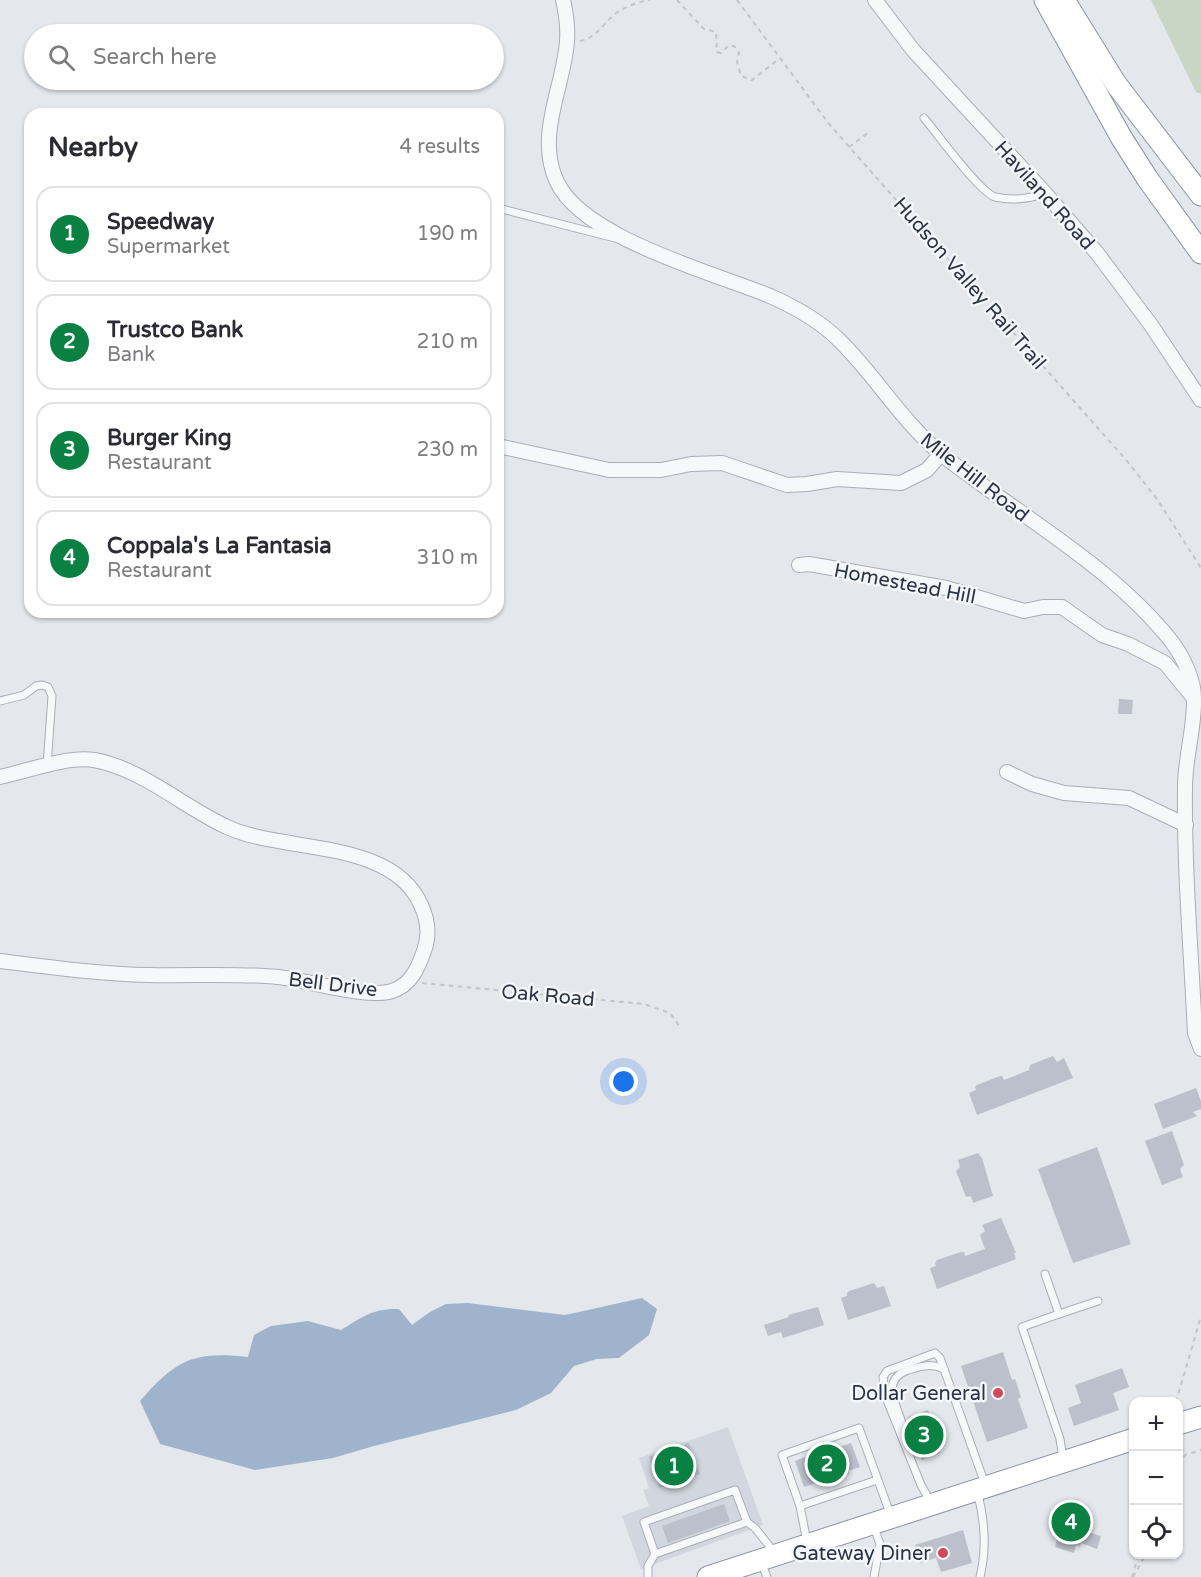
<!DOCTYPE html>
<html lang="en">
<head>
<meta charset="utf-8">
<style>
  body { margin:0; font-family:"Varela Round",sans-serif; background:#f2f2f3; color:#2b2b33 }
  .controls { position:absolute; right:18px; bottom:18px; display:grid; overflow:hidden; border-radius:12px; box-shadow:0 2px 4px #0004 }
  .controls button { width:54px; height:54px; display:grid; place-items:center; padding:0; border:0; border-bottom:2px solid #e1e1e2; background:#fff; color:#2b2b33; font:30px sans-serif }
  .you { position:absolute; left:624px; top:1082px; width:21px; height:21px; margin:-15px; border:4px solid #fff; border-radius:50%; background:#1a73e8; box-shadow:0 0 0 9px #1a73e833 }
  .badge { display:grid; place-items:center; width:39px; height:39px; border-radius:50%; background:#0b8043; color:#fff; font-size:20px; font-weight:700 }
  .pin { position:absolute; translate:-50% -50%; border:3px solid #fff; box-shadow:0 2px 6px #0006 }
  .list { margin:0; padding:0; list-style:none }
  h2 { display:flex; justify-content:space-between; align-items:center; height:78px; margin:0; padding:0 24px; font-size:26px }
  h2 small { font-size:20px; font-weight:400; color:#7c7c81 }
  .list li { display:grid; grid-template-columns:39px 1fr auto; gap:18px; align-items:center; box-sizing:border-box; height:96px; margin:0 12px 12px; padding:0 12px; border:2px solid #e1e1e2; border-radius:18px }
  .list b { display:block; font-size:22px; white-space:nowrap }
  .list p { margin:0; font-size:20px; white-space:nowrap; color:#7c7c81 }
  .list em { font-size:20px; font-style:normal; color:#7c7c81 }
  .icon { flex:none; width:33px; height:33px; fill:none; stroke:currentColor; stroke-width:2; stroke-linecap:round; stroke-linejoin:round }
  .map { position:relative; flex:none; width:1201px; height:1577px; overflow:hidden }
  .search { position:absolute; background:#fff; box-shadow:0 2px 4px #0004; left:24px; top:24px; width:480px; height:66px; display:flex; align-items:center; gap:15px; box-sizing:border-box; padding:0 21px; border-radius:33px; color:#7c7c81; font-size:22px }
  .panel { position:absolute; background:#fff; box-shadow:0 2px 4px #0004; left:24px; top:108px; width:480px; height:510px; border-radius:18px }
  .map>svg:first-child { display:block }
  .built { fill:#d2d6de }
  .green { fill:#c9d6c5 }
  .water { fill:#9fb4cc }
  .building { fill:#bbc0ca }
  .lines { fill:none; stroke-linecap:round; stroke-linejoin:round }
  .service-casing { stroke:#a9aeb7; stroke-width:9 }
  .minor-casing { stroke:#a9aeb7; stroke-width:16 }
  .trunk-casing { stroke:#8b94a3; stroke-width:23 }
  .path { stroke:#c2c5cb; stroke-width:2; stroke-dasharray:4.5 4.5; stroke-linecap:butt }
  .service { stroke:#f7f8fa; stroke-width:7 }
  .minor { stroke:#f7f8fa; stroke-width:14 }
  .trunk { stroke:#fff; stroke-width:21 }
  .poi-dot { fill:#d1495b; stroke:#f4f6f9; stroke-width:2 }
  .labels { text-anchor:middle; stroke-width:5; stroke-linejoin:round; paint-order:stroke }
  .street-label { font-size:20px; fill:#2b3445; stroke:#f4f6f9 }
  .poi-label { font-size:20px; fill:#2b3445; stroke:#f4f6f9; text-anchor:end }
</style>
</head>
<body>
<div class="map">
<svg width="1201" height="1577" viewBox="0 0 1201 1577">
  <rect width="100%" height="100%" fill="#e4e7ec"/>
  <polygon class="built" points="728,1427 763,1525 641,1569 622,1516 649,1506 643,1490 649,1488 639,1458"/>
  <polygon class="green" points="1151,0 1201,0 1201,94 1196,92"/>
  <path class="water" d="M642,1298L657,1309L649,1335L619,1358L597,1359L574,1366L551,1393L516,1410L374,1446L333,1458L255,1470L160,1444L140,1401C176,1360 193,1351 248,1357L254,1335L271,1326L308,1321L341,1330C362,1317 373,1308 399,1309L412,1325L430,1312L446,1304L468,1303L565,1315Z"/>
  <g class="building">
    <polygon points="1119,699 1133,700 1132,714 1118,714"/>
    <polygon points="1053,1056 1057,1062 1064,1058 1073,1078 977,1115 969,1093 976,1090 975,1087 977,1085 1000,1076 1002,1076 1004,1080 1029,1070 1030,1065"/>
    <polygon points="1196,1088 1201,1101 1201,1109 1193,1112 1197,1116 1163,1129 1154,1104"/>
    <polygon points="1172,1131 1184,1165 1180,1169 1183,1177 1162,1185 1145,1141"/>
    <polygon points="1097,1147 1131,1244 1073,1263 1038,1169"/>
    <polygon points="978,1153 982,1158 993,1196 973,1203 971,1196 966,1197 956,1171 960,1167 958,1160"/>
    <polygon points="1001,1218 1016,1253 1014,1253 1016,1259 937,1289 930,1268 936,1266 935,1263 937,1260 961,1252 964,1252 965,1256 985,1249 980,1235 985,1231 982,1225"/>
    <polygon points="874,1283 877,1288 884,1286 891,1306 848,1320 841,1298 847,1296 847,1293 849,1291"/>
    <polygon points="818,1307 824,1325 783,1338 781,1332 768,1336 764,1325 789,1317 788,1315"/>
    <polygon points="1003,1352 1012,1380 1015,1379 1021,1397 1018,1399 1028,1428 987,1442 961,1366"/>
    <polygon points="1122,1368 1129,1387 1113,1393 1119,1410 1074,1426 1068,1408 1081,1403 1075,1385"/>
    <polygon points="928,1410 937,1433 933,1435 940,1453 922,1460 908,1417"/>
    <polygon points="689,1443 700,1474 660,1488 649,1457"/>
    <polygon points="851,1443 860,1467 848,1471 849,1474 823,1483 822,1481 804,1487 795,1461 810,1455 809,1452 821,1447 823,1453"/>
    <polygon points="724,1504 730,1521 668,1543 662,1526"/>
    <polygon points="1060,1505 1090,1512 1084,1531 1101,1536 1097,1549 1081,1543 1080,1546 1076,1545 1074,1553 1055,1547 1058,1535 1052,1532"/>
    <polygon points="963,1530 972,1563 941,1572 936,1558 920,1563 915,1545"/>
  </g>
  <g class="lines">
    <defs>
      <g id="service">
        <path d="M924,118C937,133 979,192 995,197C1013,201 1029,199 1045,193"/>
        <polyline points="498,208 615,238"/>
        <polyline points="0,701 24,695 36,686 42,685 48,687 52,696 47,766"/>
        <polyline points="1045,1274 1059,1314 1022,1327 1060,1439 1063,1459"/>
        <polyline points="1059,1314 1098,1301"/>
        <path d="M907,1444C907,1417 873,1383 908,1370C922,1366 931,1363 944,1369"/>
        <path d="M977,1491C985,1520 987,1548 980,1577"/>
        <polyline points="930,1501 921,1485 885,1395 883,1377 887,1371 935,1353 940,1358 985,1484"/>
        <polyline points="800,1506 877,1480"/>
        <polyline points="747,1522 755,1528 774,1552"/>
        <polyline points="874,1527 880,1544 874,1577"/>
        <polyline points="807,1542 800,1506 782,1455 859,1428 891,1516"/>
        <polyline points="761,1562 767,1577"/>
        <polyline points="648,1577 648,1566 655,1554 747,1522 735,1490 644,1522 655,1554"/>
      </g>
      <g id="minor">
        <path d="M563,0C566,13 568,27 567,41C564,87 535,135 557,182C583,238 714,273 770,296C795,307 819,320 839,340C875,375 900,419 939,452C954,465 972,477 988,489C1052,535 1122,579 1172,642C1183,657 1194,679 1194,698C1195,727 1185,757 1185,787C1184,868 1191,951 1195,1033L1201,1049"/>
        <polyline points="875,0 913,50 1045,193 1097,253 1151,325 1201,400"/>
        <polyline points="498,446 609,470 661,470 691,464 722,463 787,485 807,484 837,479 901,483 927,470 941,454"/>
        <polyline points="799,565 809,564 946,588 1024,611 1043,607 1062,607 1102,635 1128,644 1165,663 1193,697"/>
        <polyline points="1007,772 1032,784 1064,793 1129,798 1186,825"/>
        <path d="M0,777C28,771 66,756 94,760C141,768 185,808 227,827C282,853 392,838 421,905C428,920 430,935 424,951C418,968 411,985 392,991C368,999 306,980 278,977C235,973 192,976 148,975C99,974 49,967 0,961"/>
      </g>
      <g id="trunk">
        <polyline points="1045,0 1121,137 1147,178 1201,253"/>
        <polyline points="1064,0 1116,84 1201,195"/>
        <polyline points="1178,1424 1201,1417"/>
        <polyline points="708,1577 1134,1439"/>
      </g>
    </defs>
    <use href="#service" class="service-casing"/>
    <use href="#minor" class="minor-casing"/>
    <use href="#trunk" class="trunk-casing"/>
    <g class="path">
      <polyline points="677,0 704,29 716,32 717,52 721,53 728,46 734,46 739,53 737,62 741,76 752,80 779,59"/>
      <polyline points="737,0 829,124 1127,461 1157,499 1201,568"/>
      <path d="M580,41C596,38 602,25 614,15C623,7 638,2 650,0"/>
      <polyline points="849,147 868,133"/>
      <polyline points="422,983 644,1004 670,1013 680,1027"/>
      <polyline points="1176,1402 1201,1316"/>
      <polyline points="1178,1464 1185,1455 1201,1450"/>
      <polyline points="1132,1577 1139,1554"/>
      <polyline points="1133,1577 1146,1554"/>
    </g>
    <use href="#service" class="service"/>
    <use href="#minor" class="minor"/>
    <use href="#trunk" class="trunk"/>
  </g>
  <g class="poi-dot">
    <circle cx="998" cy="1393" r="6"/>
    <circle cx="943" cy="1553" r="6"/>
  </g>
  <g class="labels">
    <g class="street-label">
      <text transform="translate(1045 195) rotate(48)" y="7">Haviland Road</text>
      <text transform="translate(970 283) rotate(49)" y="7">Hudson Valley Rail Trail</text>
      <text transform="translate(975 477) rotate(38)" y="7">Mile Hill Road</text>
      <text transform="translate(905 583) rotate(11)" y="7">Homestead Hill</text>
      <text transform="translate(333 984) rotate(7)" y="7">Bell Drive</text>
      <text transform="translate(548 995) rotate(5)" y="7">Oak Road</text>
    </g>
    <g class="poi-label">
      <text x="986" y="1400">Dollar General</text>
      <text x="931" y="1560">Gateway Diner</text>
    </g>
  </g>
</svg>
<div class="controls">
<button>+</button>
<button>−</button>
<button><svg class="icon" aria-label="locate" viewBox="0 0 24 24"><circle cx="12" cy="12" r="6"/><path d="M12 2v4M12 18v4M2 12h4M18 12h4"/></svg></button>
</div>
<div class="you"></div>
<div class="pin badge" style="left:674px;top:1466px">1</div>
<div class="pin badge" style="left:827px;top:1464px">2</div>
<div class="pin badge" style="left:924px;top:1435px">3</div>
<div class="pin badge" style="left:1071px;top:1522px">4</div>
<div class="search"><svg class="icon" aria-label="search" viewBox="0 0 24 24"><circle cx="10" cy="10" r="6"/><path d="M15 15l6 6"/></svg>Search here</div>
<section class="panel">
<h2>Nearby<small>4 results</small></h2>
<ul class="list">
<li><span class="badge">1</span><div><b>Speedway</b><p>Supermarket</p></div><em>190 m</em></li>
<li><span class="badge">2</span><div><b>Trustco Bank</b><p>Bank</p></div><em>210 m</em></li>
<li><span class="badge">3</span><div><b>Burger King</b><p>Restaurant</p></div><em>230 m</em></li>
<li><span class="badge">4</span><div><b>Coppala's La Fantasia</b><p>Restaurant</p></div><em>310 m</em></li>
</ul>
</section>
</div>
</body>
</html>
